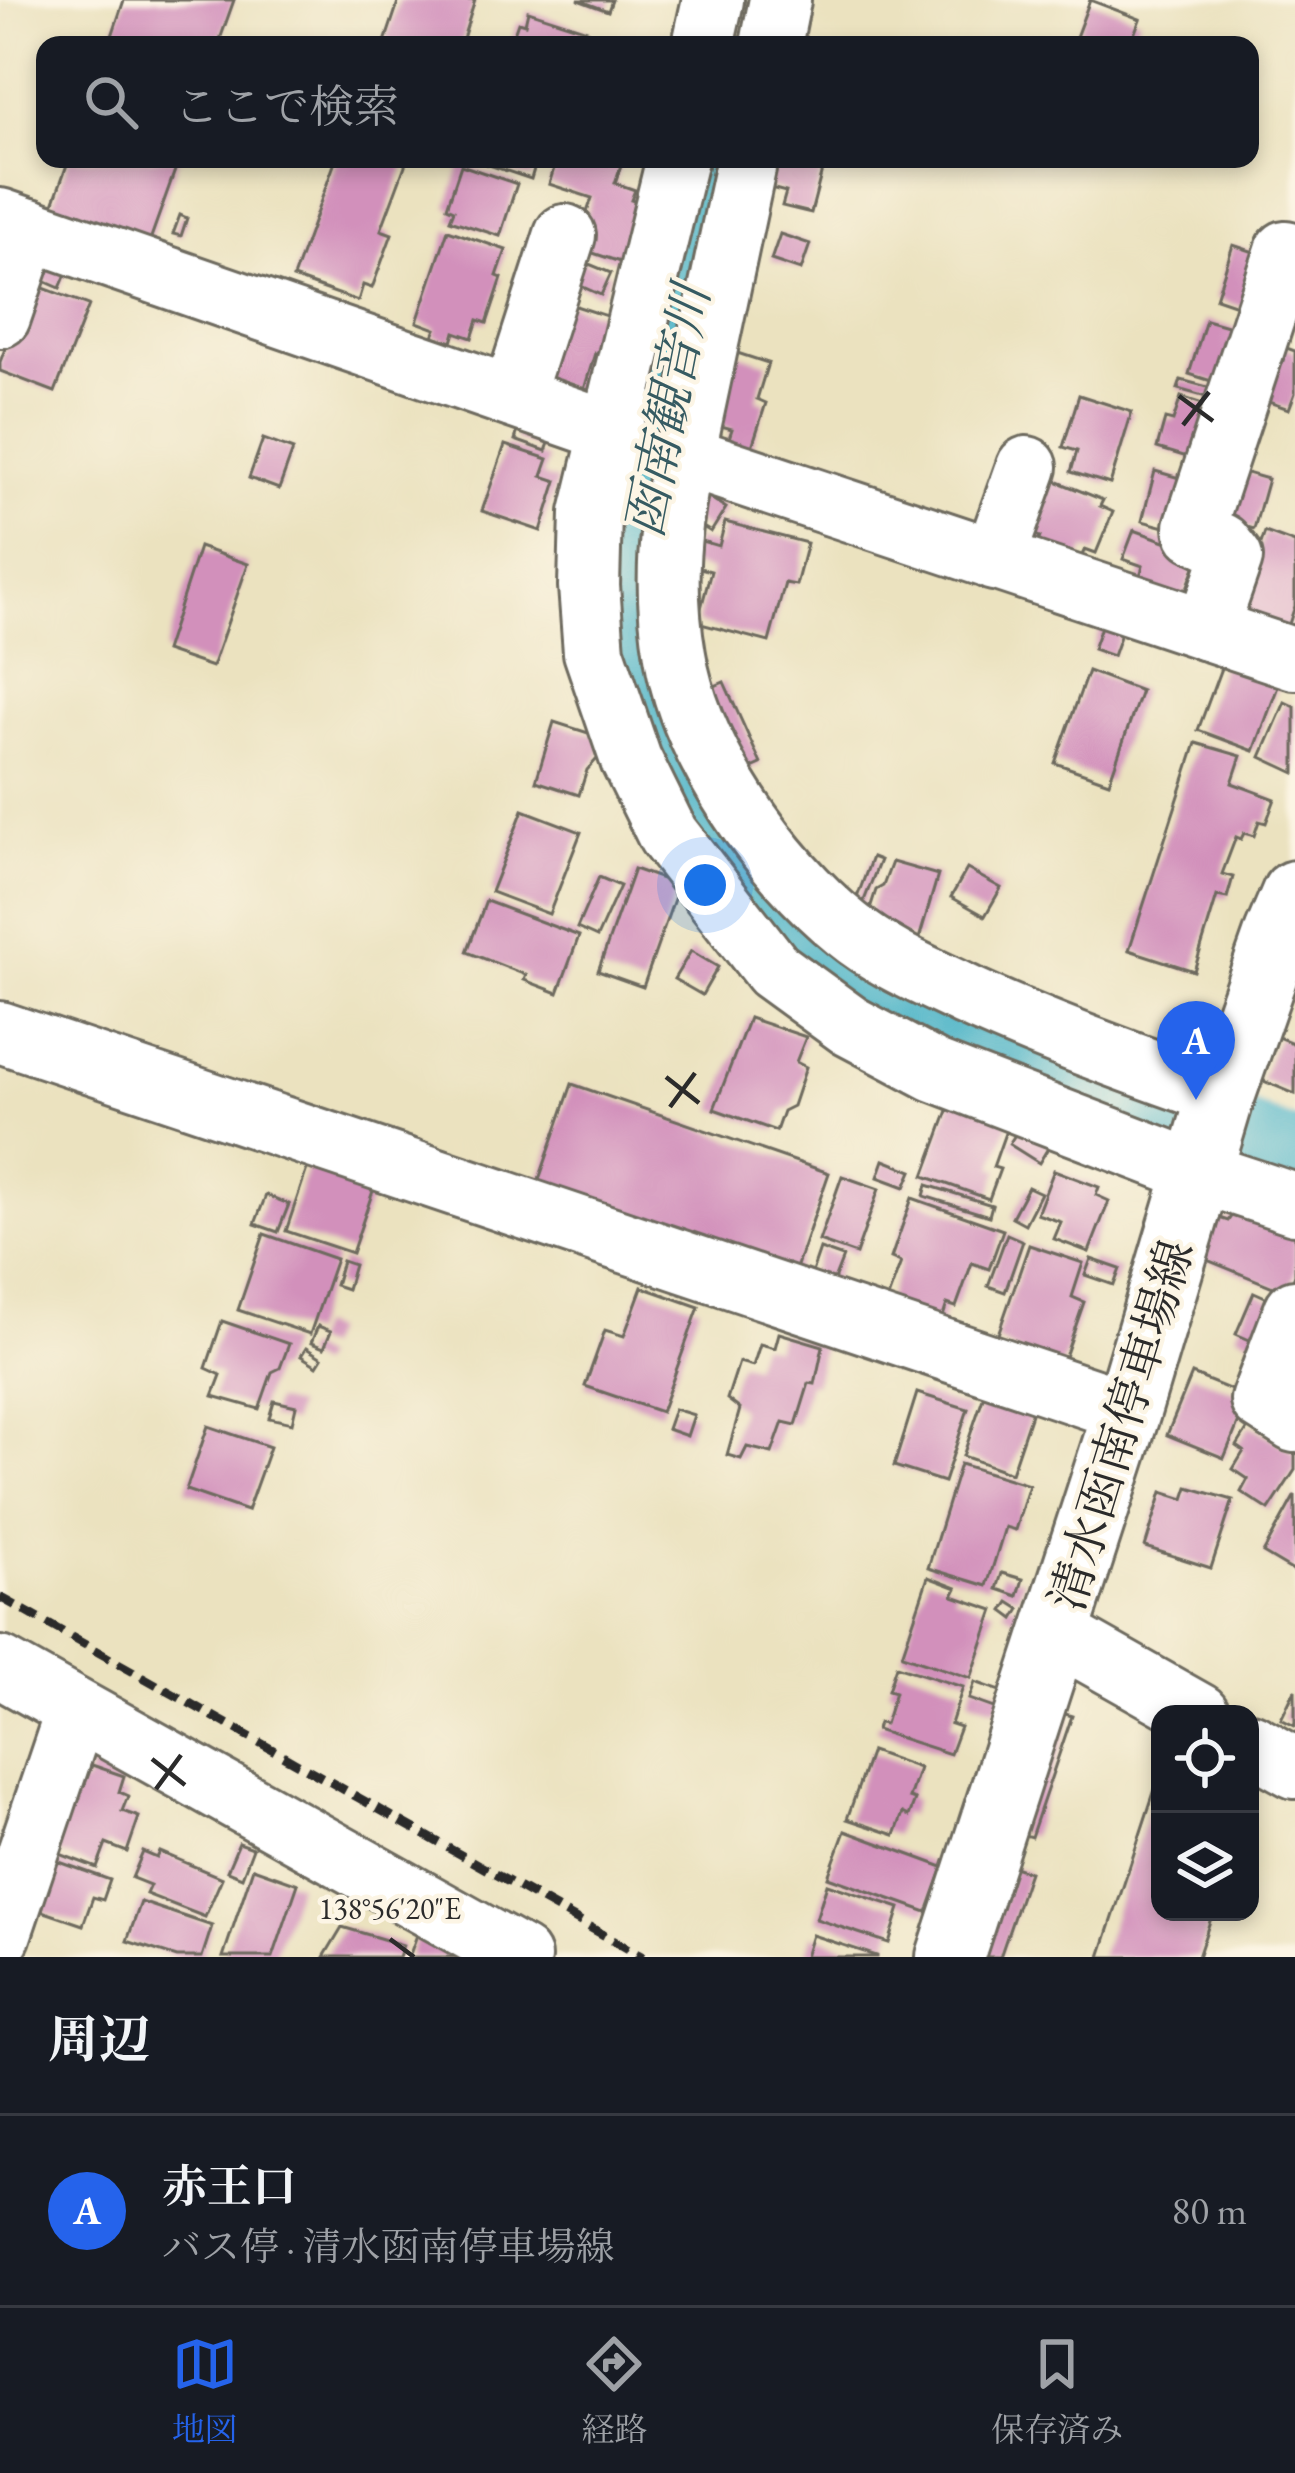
<!DOCTYPE html>
<html lang="ja">
<head>
<meta charset="utf-8">
<style>
  body { margin:0; font-family:"EB Garamond","Noto Serif JP",serif; background:#242831; color:#f1f3f6 }
  .controls { position:absolute; right:36px; bottom:36px; display:grid; overflow:hidden; border-radius:24px; box-shadow:0 6px 18px #0003 }
  .controls button { width:108px; height:108px; display:grid; place-items:center; padding:0; border:0; border-bottom:3px solid #363941; background:#171b24; color:#f1f3f6; font:60px sans-serif }
  .you { position:absolute; left:705px; top:885px; width:42px; height:42px; margin:-30px; border:9px solid #fff; border-radius:50%; background:#1a73e8; box-shadow:0 0 0 18px #1a73e833 }
  .badge { display:grid; place-items:center; width:78px; height:78px; border-radius:50%; background:#2563eb; color:#fff; font-size:39px; font-weight:700 }
  .pin { position:absolute; translate:-50% -99px; filter:drop-shadow(0 3px 6px #0008) }
  .pin::after { content:''; position:absolute; top:63px; width:42px; height:36px; background:inherit; clip-path:polygon(0 0,100% 0,50% 100%) }
  .list { margin:0; padding:0; list-style:none }
  h2 { display:flex; justify-content:space-between; align-items:center; height:156px; margin:0; padding:0 48px; font-size:51px }
  h2 small { font-size:39px; font-weight:400; color:#9ea1a6 }
  .list li { display:grid; grid-template-columns:78px 1fr auto; gap:36px; align-items:center; box-sizing:border-box; height:192px; padding:0 48px; border-top:3px solid #363941 }
  .list b { display:block; font-size:45px; white-space:nowrap }
  .list p { margin:0; font-size:39px; white-space:nowrap; color:#9ea1a6 }
  .list em { font-size:39px; font-style:normal; color:#9ea1a6 }
  .icon { flex:none; width:66px; height:66px; fill:none; stroke:currentColor; stroke-width:2; stroke-linecap:round; stroke-linejoin:round }
  .map { position:relative; flex:none; width:1295px; height:1957px; overflow:hidden }
  .search { position:absolute; background:#171b24; box-shadow:0 6px 18px #0003; left:36px; right:36px; top:36px; height:132px; display:flex; align-items:center; gap:30px; box-sizing:border-box; padding:0 42px; border-radius:24px; color:#9ea1a6; font-size:45px }
  .sheet { height:348px; background:#171b24 }
  nav { display:flex; justify-content:space-around; align-items:center; box-sizing:border-box; height:168px; border-top:3px solid #363941; background:#171b24; font-size:33px; color:#9ea1a6 }
  nav a { display:grid; justify-items:center; gap:6px }
  nav .on { color:#2563eb }
  .map>svg:first-child { display:block }
  .lines { fill:none; stroke-linecap:round; stroke-linejoin:round }
  .river { stroke:#4ab3c8; stroke-width:81 }
  .building { fill:#d290bb }
  .minor-casing { stroke:#6e6b5f; stroke-width:66 }
  .major-casing { stroke:#6e6b5f; stroke-width:72 }
  .minor { stroke:#fff; stroke-width:60 }
  .major { stroke:#fff; stroke-width:66 }
  .rail { stroke:#2b2b2b; stroke-width:9; stroke-dasharray:18 9; stroke-linecap:butt }
  .ticks { fill:none; stroke:#2b2b2b; stroke-width:4.5 }
  .labels { text-anchor:middle; stroke-width:9; stroke-linejoin:round; paint-order:stroke }
  .street-label { font-size:48px; fill:#2b2b2b; stroke:#fcf5e5 }
  .water-label { font-size:51px; font-style:italic; fill:#365b62; stroke:#fcf5e5 }
  .ticks-label { font-size:30px; text-anchor:middle; fill:#2b2b2b; stroke:#fcf5e5; stroke-width:9; stroke-linejoin:round; paint-order:stroke }
</style>
</head>
<body>
<div class="map">
<svg width="1295" height="1957" viewBox="0 0 1295 1957">
  <rect width="100%" height="100%" fill="#fcf5e5"/>
  <filter id="ink" filterUnits="userSpaceOnUse"><feTurbulence type="fractalNoise" baseFrequency=".00833" numOctaves="2"/><feDisplacementMap in="SourceGraphic" scale="24" xChannelSelector="R" yChannelSelector="G"/><feConvolveMatrix kernelMatrix="1 2 1 2 8 2 1 2 1" color-interpolation-filters="sRGB"/></filter>
  <filter id="wash" filterUnits="userSpaceOnUse"><feTurbulence type="fractalNoise" baseFrequency=".004" numOctaves="4" result="noise"/><feDisplacementMap in="SourceGraphic" scale="48" xChannelSelector="R" yChannelSelector="G"/><feGaussianBlur stdDeviation="2.7" result="paint"/><feColorMatrix in="noise" values="0 0 0 0 0 0 0 0 0 0 0 0 0 0 0 0 0 1.4 0 .05"/><feComposite in="paint" operator="in"/></filter>
  <g filter="url(#wash)">
    <rect width="100%" height="100%" fill="#ebe2bf"/>
    <g class="lines">
      <polyline class="river" points="713,189 641,489 634,626 674,774 727,858 784,914 817,944 926,1021 1295,1161"/>
    </g>
    <g id="blocks">
      <g class="building">
        <polygon points="124,0 234,0 218,45 109,45"/>
        <polygon points="399,0 475,0 461,45 384,45"/>
        <polygon points="578,0 612,0 608,11"/>
        <polygon points="1090,0 1140,19 1130,45 1073,45"/>
        <polygon points="528,11 587,30 583,45 510,45 518,22 525,24"/>
        <polygon points="69,159 179,159 149,243 51,210"/>
        <polygon points="336,159 407,160 381,230 392,234 372,288 363,285 358,301 293,278"/>
        <polygon points="471,159 537,159 531,179"/>
        <polygon points="557,159 623,159 615,183 635,190 631,200 649,206 629,265 575,247 592,198 549,184"/>
        <polygon points="769,159 825,159 811,213 782,206 786,192 767,187"/>
        <polygon points="461,165 517,184 500,236 450,220 454,210 447,207"/>
        <polygon points="180,215 187,218 181,236 173,234"/>
        <polygon points="448,230 506,250 497,276 502,278 487,323 478,320 472,338 455,332 452,342 433,336 436,329 417,322"/>
        <polygon points="780,234 810,244 801,270 771,260"/>
        <polygon points="1233,245 1266,256 1254,311 1216,298"/>
        <polygon points="572,257 611,273 601,295 563,278"/>
        <polygon points="72,260 60,288 28,274"/>
        <polygon points="30,283 89,305 55,392 0,371 0,362"/>
        <polygon points="554,299 613,318 602,355 595,353 583,393 540,380"/>
        <polygon points="1206,320 1241,330 1224,385 1189,374"/>
        <polygon points="1273,343 1295,351 1295,393 1289,409 1254,397"/>
        <polygon points="725,349 768,363 757,399 766,403 747,462 724,454 732,429 714,424"/>
        <polygon points="1181,380 1223,391 1220,401 1178,389"/>
        <polygon points="1079,395 1132,412 1110,484 1071,472 1077,451 1063,447"/>
        <polygon points="1181,397 1215,408 1204,462 1157,448 1165,419 1173,421"/>
        <polygon points="524,411 557,422 546,451 515,440"/>
        <polygon points="263,439 293,450 279,489 249,478"/>
        <polygon points="505,445 548,459 542,476 557,481 541,531 482,511"/>
        <polygon points="1229,468 1268,479 1254,529 1215,518"/>
        <polygon points="1155,471 1190,481 1176,530 1142,521"/>
        <polygon points="1051,479 1103,500 1100,506 1113,512 1096,553 1085,549 1076,568 1035,551 1040,537 1024,530"/>
        <polygon points="701,492 726,508 711,532 685,516"/>
        <polygon points="725,522 807,543 796,585 785,583 769,642 697,623 711,571 689,565 695,539 719,546"/>
        <polygon points="1134,530 1190,550 1198,559 1182,601 1137,586 1143,566 1123,559"/>
        <polygon points="1265,532 1295,543 1295,606 1285,636 1235,618"/>
        <polygon points="199,547 248,564 212,667 165,651"/>
        <polygon points="1104,618 1124,625 1113,656 1093,649"/>
        <polygon points="1224,660 1280,681 1254,751 1198,730"/>
        <polygon points="1088,671 1141,691 1109,782 1055,763"/>
        <polygon points="724,682 761,764 736,775 699,693"/>
        <polygon points="1285,702 1295,707 1295,773 1261,757"/>
        <polygon points="554,722 604,738 597,759 587,770 579,795 536,781"/>
        <polygon points="1196,743 1241,756 1232,783 1275,799 1266,823 1259,821 1254,836 1244,833 1241,839 1236,837 1222,874 1233,877 1227,898 1217,896 1194,971 1129,950"/>
        <polygon points="523,810 581,832 549,914 491,892"/>
        <polygon points="872,857 880,860 858,916 851,914"/>
        <polygon points="892,862 938,875 919,939 880,934 867,918 876,890 883,886"/>
        <polygon points="634,869 679,885 643,987 598,971"/>
        <polygon points="967,869 1001,888 985,916 951,897"/>
        <polygon points="599,877 620,886 597,937 577,928"/>
        <polygon points="486,901 579,936 558,993 524,980 526,975 467,952"/>
        <polygon points="691,951 718,967 702,995 674,979"/>
        <polygon points="749,1018 806,1037 796,1062 806,1067 793,1106 783,1111 776,1131 714,1109"/>
        <polygon points="1278,1037 1295,1044 1295,1094 1261,1080"/>
        <polygon points="572,1084 829,1173 791,1283 534,1194"/>
        <polygon points="953,1097 1010,1119 993,1167 1000,1169 989,1199 924,1176"/>
        <polygon points="1028,1115 1057,1133 1039,1163 1009,1144"/>
        <polygon points="884,1160 912,1171 905,1187 878,1177"/>
        <polygon points="309,1163 375,1185 352,1253 286,1231"/>
        <polygon points="1054,1170 1099,1187 1096,1195 1109,1201 1089,1252 1054,1239 1061,1222 1037,1214"/>
        <polygon points="842,1176 879,1189 856,1254 819,1241"/>
        <polygon points="927,1185 992,1205 989,1216 924,1196"/>
        <polygon points="1028,1187 1041,1193 1025,1224 1012,1217"/>
        <polygon points="266,1195 289,1204 278,1232 255,1224"/>
        <polygon points="912,1198 1003,1230 989,1269 972,1263 956,1307 947,1304 940,1326 885,1306 901,1262 891,1258"/>
        <polygon points="1234,1212 1295,1229 1295,1274 1288,1293 1202,1258 1216,1217 1228,1221"/>
        <polygon points="264,1234 336,1259 310,1334 238,1310"/>
        <polygon points="1007,1234 1023,1241 1005,1292 988,1286"/>
        <polygon points="1029,1245 1083,1263 1072,1297 1084,1302 1059,1374 996,1340"/>
        <polygon points="820,1249 843,1257 832,1285 810,1278"/>
        <polygon points="1091,1259 1120,1269 1114,1285 1085,1275"/>
        <polygon points="342,1261 354,1265 347,1289 335,1285"/>
        <polygon points="642,1287 699,1307 661,1412 585,1386 605,1330 624,1336"/>
        <polygon points="1254,1292 1285,1306 1268,1348 1236,1334"/>
        <polygon points="222,1321 289,1344 280,1368 272,1372 259,1409 213,1396 221,1375 206,1368"/>
        <polygon points="318,1326 331,1331 324,1348 311,1343"/>
        <polygon points="779,1333 823,1346 815,1384 809,1383 796,1425 783,1422 772,1453 747,1447 741,1459 727,1455 740,1409 727,1399 739,1362 753,1366 760,1344 775,1348"/>
        <polygon points="306,1348 322,1358 317,1366 301,1356"/>
        <polygon points="1192,1374 1249,1397 1224,1458 1167,1435"/>
        <polygon points="987,1386 1035,1402 1011,1473 963,1456"/>
        <polygon points="917,1393 968,1409 944,1482 894,1466"/>
        <polygon points="274,1401 296,1406 292,1423 269,1418"/>
        <polygon points="674,1409 694,1415 687,1436 667,1429"/>
        <polygon points="1250,1425 1295,1453 1295,1470 1269,1510 1241,1492 1248,1479 1233,1469 1244,1451 1237,1446"/>
        <polygon points="208,1426 270,1447 247,1511 186,1490"/>
        <polygon points="960,1464 1029,1485 1015,1530 1005,1527 987,1586 928,1568"/>
        <polygon points="1188,1487 1233,1500 1211,1568 1145,1547 1162,1492 1184,1499"/>
        <polygon points="1295,1495 1295,1572 1263,1553"/>
        <polygon points="1002,1573 1023,1579 1018,1596 997,1589"/>
        <polygon points="928,1577 957,1588 953,1596 994,1610 971,1678 902,1655"/>
        <polygon points="1009,1602 1020,1609 1014,1619 1003,1611"/>
        <polygon points="896,1666 963,1687 951,1724 960,1727 950,1754 876,1730 878,1723 885,1724 895,1692 888,1690"/>
        <polygon points="975,1682 1003,1692 997,1709 969,1699"/>
        <polygon points="1295,1690 1295,1726 1281,1719"/>
        <polygon points="1059,1712 1072,1716 1031,1837 1018,1833"/>
        <polygon points="871,1751 919,1768 909,1798 915,1800 909,1816 903,1813 895,1835 847,1819"/>
        <polygon points="92,1765 124,1776 119,1792 128,1796 122,1811 139,1817 127,1852 106,1844 97,1868 49,1850 79,1782 85,1784"/>
        <polygon points="1159,1777 1160,1912 1213,1912 1198,1957 1100,1957"/>
        <polygon points="845,1831 943,1867 927,1912 828,1877"/>
        <polygon points="239,1843 253,1848 242,1877 227,1871"/>
        <polygon points="143,1852 157,1858 160,1852 222,1878 205,1917 146,1894 150,1885 132,1878"/>
        <polygon points="51,1859 110,1880 103,1900 93,1897 83,1925 33,1908"/>
        <polygon points="1014,1867 1029,1872 1000,1957 984,1957"/>
        <polygon points="253,1868 298,1884 273,1957 223,1957"/>
        <polygon points="827,1884 900,1908 889,1943 816,1919"/>
        <polygon points="141,1902 212,1926 202,1957 177,1957 127,1941"/>
        <polygon points="342,1927 403,1945 399,1957 324,1957"/>
        <polygon points="417,1935 457,1957 409,1957"/>
        <polygon points="812,1935 877,1956 877,1957 805,1957"/>
      </g>
    </g>
  </g>
  <g filter="url(#ink)">
    <use href="#blocks" fill-opacity="0" stroke="#6e6b5f" stroke-width="3"/>
    <g class="lines">
      <defs>
        <g id="minor">
          <polyline points="703,45 713,0"/>
          <polyline points="771,45 780,0"/>
          <polyline points="677,159 591,513 589,586 594,652 631,760 668,835 773,970 850,1026 935,1071 1198,1172 1295,1204"/>
          <polyline points="747,159 684,456 1295,659"/>
          <polyline points="0,219 610,431"/>
          <polyline points="0,317 30,229"/>
          <polyline points="513,397 565,235"/>
          <path d="M684,456C669,524 663,586 675,655C690,752 771,868 847,929C882,958 926,976 967,996C1050,1034 1135,1065 1222,1095"/>
          <polyline points="994,560 1027,467"/>
          <polyline points="1207,630 1232,558 1221,544 1196,532 1195,527 1286,251"/>
          <polyline points="0,1032 1127,1411"/>
          <polyline points="1295,1310 1261,1400 1295,1422"/>
          <polyline points="1057,1634 1199,1714"/>
          <polyline points="0,1667 520,1957"/>
          <polyline points="1250,1743 1295,1768"/>
          <polyline points="0,1936 76,1711"/>
        </g>
        <polyline id="major" points="950,1957 1127,1411 1219,1102 1278,934 1295,894"/>
      </defs>
      <use href="#minor" class="minor-casing"/>
      <use href="#major" class="major-casing"/>
      <use href="#minor" class="minor"/>
      <use href="#major" class="major"/>
      <polyline class="rail" points="0,1597 643,1957"/>
    </g>
  </g>
  <path class="ticks" d="M1179,396L1213,421M1183,425L1209,392M666,1077L699,1103M670,1107L695,1073M152,1759L185,1785M156,1789L181,1755M390,1939L414,1957"/>
  <g class="labels">
    <g class="street-label">
      <text transform="translate(1121 1425) rotate(-73)" y="17">清水函南停車場線</text>
    </g>
    <g class="water-label">
      <text transform="translate(667 411) rotate(-79)" y="18">函南観音川</text>
    </g>
  </g>
  <g class="ticks-label">
    <text x="390" y="1919">138°56'20"E</text>
  </g>
</svg>
<div class="controls">
<button><svg class="icon" aria-label="locate" viewBox="0 0 24 24"><circle cx="12" cy="12" r="6"/><path d="M12 2v4M12 18v4M2 12h4M18 12h4"/></svg></button>
<button><svg class="icon" aria-label="layers" viewBox="0 0 24 24"><path d="M12 4l9 5-9 5-9-5zM3 14l9 5 9-5"/></svg></button>
</div>
<div class="you"></div>
<div class="pin badge" style="left:1196px;top:1100px">A</div>
<div class="search"><svg class="icon" aria-label="search" viewBox="0 0 24 24"><circle cx="10" cy="10" r="6"/><path d="M15 15l6 6"/></svg>ここで検索</div>
</div>
<section class="sheet">
<h2>周辺<small></small></h2>
<ul class="list">
<li><span class="badge">A</span><div><b>赤王口</b><p>バス停 · 清水函南停車場線</p></div><em>80 m</em></li>
</ul>
</section>
<nav>
<a class="on"><svg class="icon" aria-label="map" viewBox="0 0 24 24"><path d="M3 6l6-2 6 2 6-2v14l-6 2-6-2-6 2zM9 4v14M15 6v14"/></svg>地図</a>
<a><svg class="icon" aria-label="directions" viewBox="0 0 24 24"><path d="M12 3l9 9-9 9-9-9zM9 14v-3h6M13 9l2 2-2 2"/></svg>経路</a>
<a><svg class="icon" aria-label="saved" viewBox="0 0 24 24"><path d="M7 4h10v16l-5-4-5 4z"/></svg>保存済み</a>
</nav>
</body>
</html>
